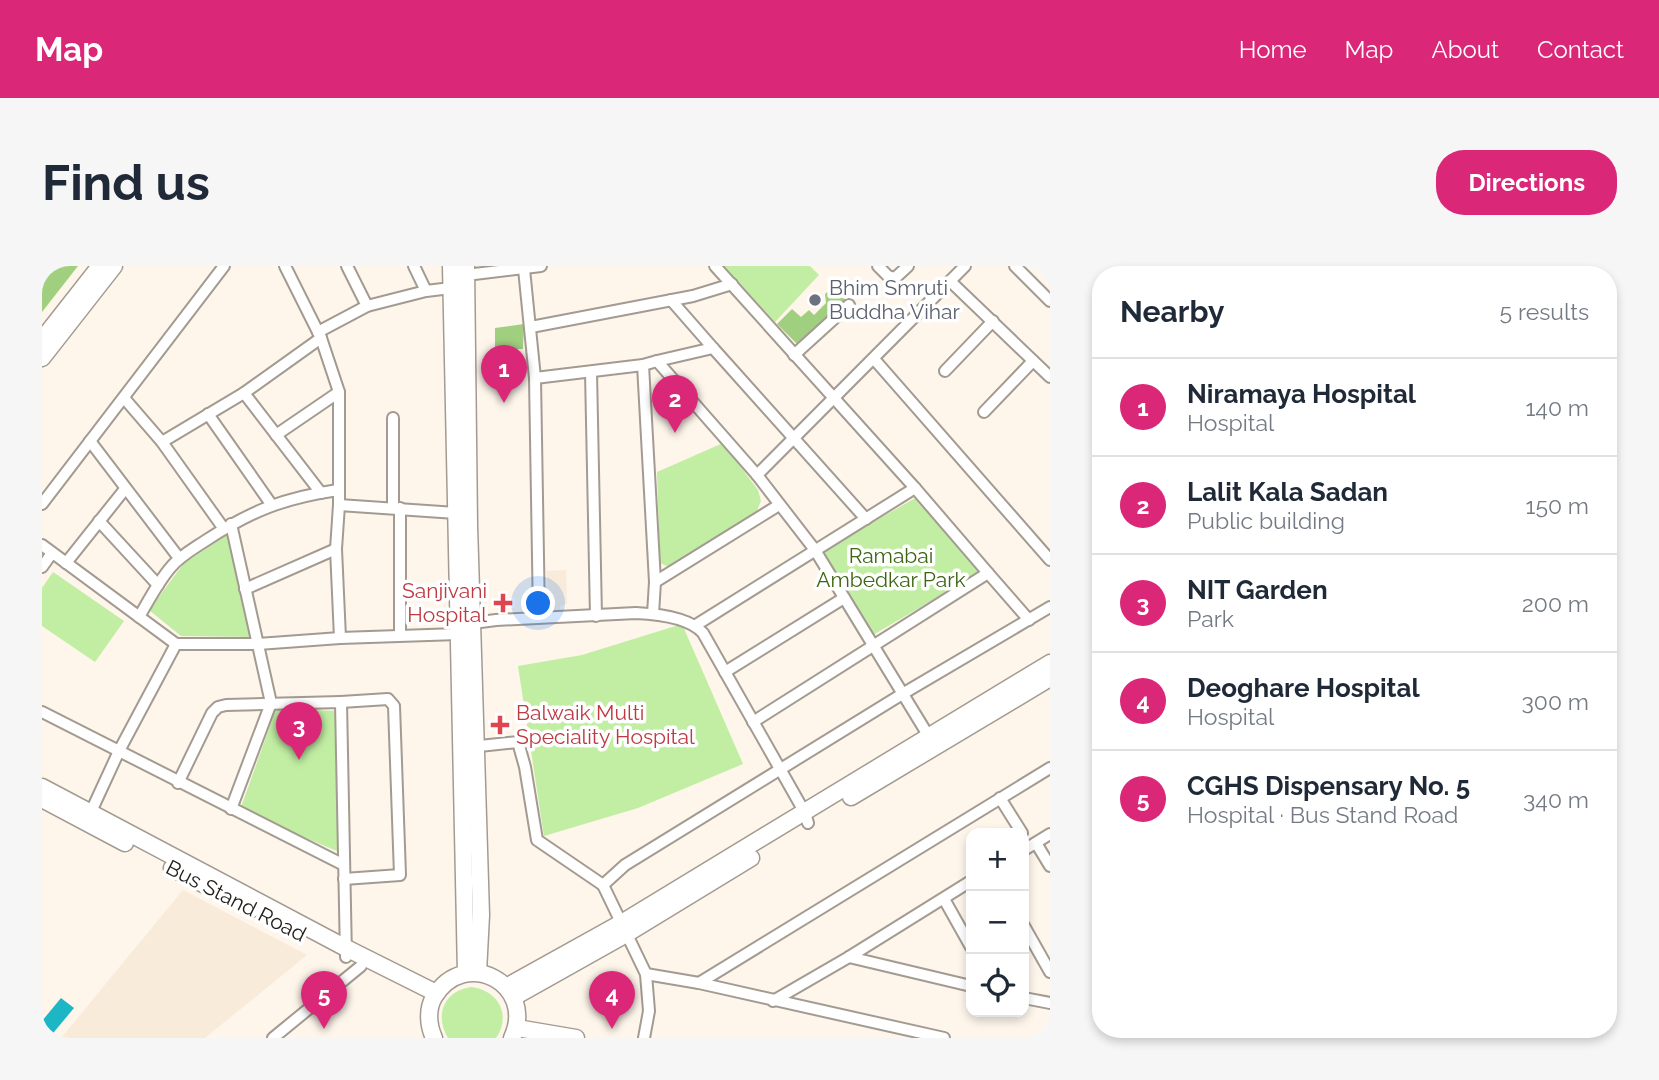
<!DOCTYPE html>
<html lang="en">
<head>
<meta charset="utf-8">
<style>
  body { margin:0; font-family:Raleway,sans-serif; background:#f6f6f7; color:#1f2937 }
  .controls { position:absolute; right:21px; bottom:21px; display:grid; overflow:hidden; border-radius:14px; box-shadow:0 4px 10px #0003 }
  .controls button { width:63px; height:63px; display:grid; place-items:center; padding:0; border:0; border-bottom:2px solid #e0e1e3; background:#fff; color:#1f2937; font:35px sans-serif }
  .you { position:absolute; left:497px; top:338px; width:24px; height:24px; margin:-18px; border:5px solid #fff; border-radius:50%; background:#1a73e8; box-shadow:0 0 0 10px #1a73e833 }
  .badge { display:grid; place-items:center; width:46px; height:46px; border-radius:50%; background:#db2777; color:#fff; font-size:23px; font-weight:700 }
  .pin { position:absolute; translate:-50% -58px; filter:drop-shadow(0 2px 4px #0008) }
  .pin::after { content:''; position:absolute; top:37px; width:24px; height:21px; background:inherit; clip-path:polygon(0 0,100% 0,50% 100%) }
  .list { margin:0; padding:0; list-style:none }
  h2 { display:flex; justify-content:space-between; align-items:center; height:91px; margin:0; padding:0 28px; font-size:30px }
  h2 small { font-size:23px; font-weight:400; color:#747a83 }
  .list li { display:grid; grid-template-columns:46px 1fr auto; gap:21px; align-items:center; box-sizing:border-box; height:98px; padding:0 28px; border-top:2px solid #e0e1e3 }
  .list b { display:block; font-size:26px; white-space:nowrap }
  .list p { margin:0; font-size:23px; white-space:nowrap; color:#747a83 }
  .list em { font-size:23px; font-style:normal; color:#747a83 }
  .icon { flex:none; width:38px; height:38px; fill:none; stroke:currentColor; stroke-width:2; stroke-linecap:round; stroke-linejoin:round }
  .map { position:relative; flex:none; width:1008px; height:772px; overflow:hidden; border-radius:28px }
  header { display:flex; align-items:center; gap:42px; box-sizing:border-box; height:98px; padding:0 35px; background:#db2777; color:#fff }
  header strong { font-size:33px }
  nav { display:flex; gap:38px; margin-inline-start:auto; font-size:24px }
  .intro { display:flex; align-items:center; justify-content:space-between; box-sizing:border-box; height:168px; padding:0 42px }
  h1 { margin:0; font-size:49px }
  .button { padding:18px 32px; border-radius:28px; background:#db2777; color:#fff; font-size:24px; font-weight:700 }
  main { display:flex; gap:42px; padding:0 42px }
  aside { flex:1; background:#fff; border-radius:28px; box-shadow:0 4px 10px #0003 }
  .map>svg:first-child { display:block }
  .built { fill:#f8ebda }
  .green { fill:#c1eea3 }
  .forest { fill:#a0cf7f }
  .water { fill:#1cb6c4 }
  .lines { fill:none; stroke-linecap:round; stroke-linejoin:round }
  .minor-casing { stroke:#a39b91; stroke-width:14 }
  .secondary-casing { stroke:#a39b91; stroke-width:19 }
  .minor { stroke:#fff; stroke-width:10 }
  .secondary { stroke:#fff; stroke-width:16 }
  .worship-dot { fill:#6b7280; stroke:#fff; stroke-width:2.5 }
  .health-dot { fill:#e0444e; stroke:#fff; stroke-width:2.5 }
  .labels { text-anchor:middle; stroke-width:7; stroke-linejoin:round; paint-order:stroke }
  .worship-label { font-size:21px; fill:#5b616d; stroke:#fff; text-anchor:start }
  .park-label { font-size:21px; fill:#3c6514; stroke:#fff }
  .health-label { font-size:21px; fill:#be3a42; stroke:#fff; text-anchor:end }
  .street-label { font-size:21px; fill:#201d19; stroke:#fff }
</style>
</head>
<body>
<header>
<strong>Map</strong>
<nav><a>Home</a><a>Map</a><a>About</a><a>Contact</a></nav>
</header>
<div class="intro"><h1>Find us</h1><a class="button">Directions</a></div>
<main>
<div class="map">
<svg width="1008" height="772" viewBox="0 0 1008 772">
  <rect width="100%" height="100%" fill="#fef5eb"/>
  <g class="built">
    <polygon points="524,304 525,338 518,340 518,347 500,347 500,320 506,319 504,305"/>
    <polygon points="141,624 265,689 163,772 19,772"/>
  </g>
  <g class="green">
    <polygon points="682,0 768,0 777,9 733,56"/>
    <polygon points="681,177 716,224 719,235 714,247 627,301 618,297 615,206"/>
    <polygon points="875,231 938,306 831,369 779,286"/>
    <polygon points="188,267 210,371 139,370 107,344 142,297"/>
    <polygon points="11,306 82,355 53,396 0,360 0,322"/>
    <polygon points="640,358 701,498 596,542 502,570 476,400 540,389"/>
    <polygon points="234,443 299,445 297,586 198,544"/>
    <path d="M429,721C456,724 470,749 454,772H406C392,749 402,725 429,721Z"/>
  </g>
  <g class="forest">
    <polygon points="2,0 36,0 0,46 0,1"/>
    <polygon points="791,21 805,35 757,80 735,58 750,43 759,51 767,44 772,49 784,37 783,28"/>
    <polygon points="482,58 481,83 453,83 453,62"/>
  </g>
  <polygon class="water" points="19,732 32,742 7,772 0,772 0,755"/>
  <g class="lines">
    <defs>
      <g id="minor">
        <polyline points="243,0 279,72 297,126 297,239 294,283 298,372"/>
        <polyline points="305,0 325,40"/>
        <polyline points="372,0 384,25"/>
        <polyline points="836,0 846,10 853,12 866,0"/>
        <polyline points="973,0 1008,35"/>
        <polyline points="482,3 493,112 497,351"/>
        <polyline points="908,15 1008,111"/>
        <polyline points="489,61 651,30 690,18"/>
        <polyline points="276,66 325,40 384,25 409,22 424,9 499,0"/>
        <polyline points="671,82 824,253"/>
        <polyline points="752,89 807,39"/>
        <polyline points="832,93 1008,294"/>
        <polyline points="615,95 671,82 629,34"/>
        <polyline points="601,99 613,316"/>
        <polyline points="903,105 951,55"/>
        <polyline points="549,106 554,350"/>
        <polyline points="493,112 601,99 615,95 715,209 773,284 889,474"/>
        <polyline points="202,127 279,227"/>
        <polyline points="82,132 120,176 182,263"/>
        <polyline points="942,146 991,95"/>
        <polyline points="166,148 229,238"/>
        <polyline points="351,152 351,242"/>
        <polyline points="234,169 297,126"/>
        <polyline points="48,175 137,292"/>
        <polyline points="120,176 202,127 279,72"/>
        <polyline points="715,209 923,0"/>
        <polyline points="0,238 182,0"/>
        <polyline points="297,239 414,247"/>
        <polyline points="358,242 358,369"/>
        <polyline points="57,255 116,319"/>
        <polyline points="189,258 229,437 189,543"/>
        <path d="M0,279L134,378H216L298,372L416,368L431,357L454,354L594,347C615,348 647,351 661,367L763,547L766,557"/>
        <polyline points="24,297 83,223"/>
        <polyline points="0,301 10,287"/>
        <polyline points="946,307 987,354"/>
        <polyline points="203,323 294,283"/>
        <polyline points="611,348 613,316 737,239"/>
        <path d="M97,351C107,334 116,316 129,301C138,290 151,283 163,275C209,245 241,232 296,224"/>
        <polyline points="654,359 873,222 673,0"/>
        <polyline points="683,406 802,332"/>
        <polyline points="299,436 346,433 352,440 358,609 302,613"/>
        <polyline points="0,446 302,599"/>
        <polyline points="711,456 946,307 873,222"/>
        <polyline points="428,481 476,476 483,501 495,574 561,619"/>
        <polyline points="136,517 170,447 176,441 184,439 299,436 304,691"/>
        <polyline points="958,532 980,567"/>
        <polyline points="47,550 77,485 134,378"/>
        <polyline points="994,577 1008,600"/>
        <polyline points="982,584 1008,568"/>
        <polyline points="902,633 929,681"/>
        <polyline points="982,660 1008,706"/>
        <polyline points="807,691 929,720"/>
        <polyline points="604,708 657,717 902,772"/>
        <polyline points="657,717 1008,502"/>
        <polyline points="982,732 1008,737"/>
        <polyline points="731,735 807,691 929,615"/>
        <polyline points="231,772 319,700"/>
        <polyline points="602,772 607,745 604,708 561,619 583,599 862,427 1008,341"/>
      </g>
      <g id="secondary">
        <polyline points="409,0 424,707"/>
        <polyline points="424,0 427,259 439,649 436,706"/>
        <polyline points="0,74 58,0"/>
        <polyline points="0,92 72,0"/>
        <polyline points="0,521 304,682 394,727"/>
        <polyline points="809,531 1008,412"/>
        <polyline points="0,533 83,577"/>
        <polyline points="130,602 210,643"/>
        <polyline points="464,721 581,656 1008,397"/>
        <polyline points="472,731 586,667 709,592"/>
        <polyline points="475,762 534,772"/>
        <path d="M392,772C386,759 385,743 392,731C423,680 495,718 470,772"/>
      </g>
    </defs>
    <use href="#minor" class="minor-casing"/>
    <use href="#secondary" class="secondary-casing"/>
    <use href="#minor" class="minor"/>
    <use href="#secondary" class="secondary"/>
  </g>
  <circle class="worship-dot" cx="773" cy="34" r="7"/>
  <g class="health-dot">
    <path d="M457.5 326.5h7v7h7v7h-7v7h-7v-7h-7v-7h7z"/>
    <path d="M454.5 448.5h7v7h7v7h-7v7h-7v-7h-7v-7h7z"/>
  </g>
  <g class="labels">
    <g class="worship-label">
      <text x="787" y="29">Bhim Smruti<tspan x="787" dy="24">Buddha Vihar</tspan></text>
    </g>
    <g class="park-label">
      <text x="849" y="297">Ramabai<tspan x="849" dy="24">Ambedkar Park</tspan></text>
    </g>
    <g class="health-label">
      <text x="445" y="332">Sanjivani<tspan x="445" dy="24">Hospital</tspan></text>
      <text x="474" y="454" text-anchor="start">Balwaik Multi<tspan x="474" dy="24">Speciality Hospital</tspan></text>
    </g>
    <g class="street-label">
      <text transform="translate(194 635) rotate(27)" y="7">Bus Stand Road</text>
    </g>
  </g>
</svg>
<div class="controls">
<button>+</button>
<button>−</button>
<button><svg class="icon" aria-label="locate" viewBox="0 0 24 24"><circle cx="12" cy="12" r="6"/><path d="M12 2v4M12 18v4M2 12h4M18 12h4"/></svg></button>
</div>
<div class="you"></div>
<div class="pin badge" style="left:462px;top:137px">1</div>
<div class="pin badge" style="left:633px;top:167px">2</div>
<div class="pin badge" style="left:257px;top:494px">3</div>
<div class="pin badge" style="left:570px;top:763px">4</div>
<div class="pin badge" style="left:282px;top:763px">5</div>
</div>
<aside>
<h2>Nearby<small>5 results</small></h2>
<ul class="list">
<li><span class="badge">1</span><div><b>Niramaya Hospital</b><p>Hospital</p></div><em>140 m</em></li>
<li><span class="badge">2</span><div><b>Lalit Kala Sadan</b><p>Public building</p></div><em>150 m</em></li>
<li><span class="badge">3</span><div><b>NIT Garden</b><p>Park</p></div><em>200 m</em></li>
<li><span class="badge">4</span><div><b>Deoghare Hospital</b><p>Hospital</p></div><em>300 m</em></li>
<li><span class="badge">5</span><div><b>CGHS Dispensary No. 5</b><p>Hospital · Bus Stand Road</p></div><em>340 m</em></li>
</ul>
</aside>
</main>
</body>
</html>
